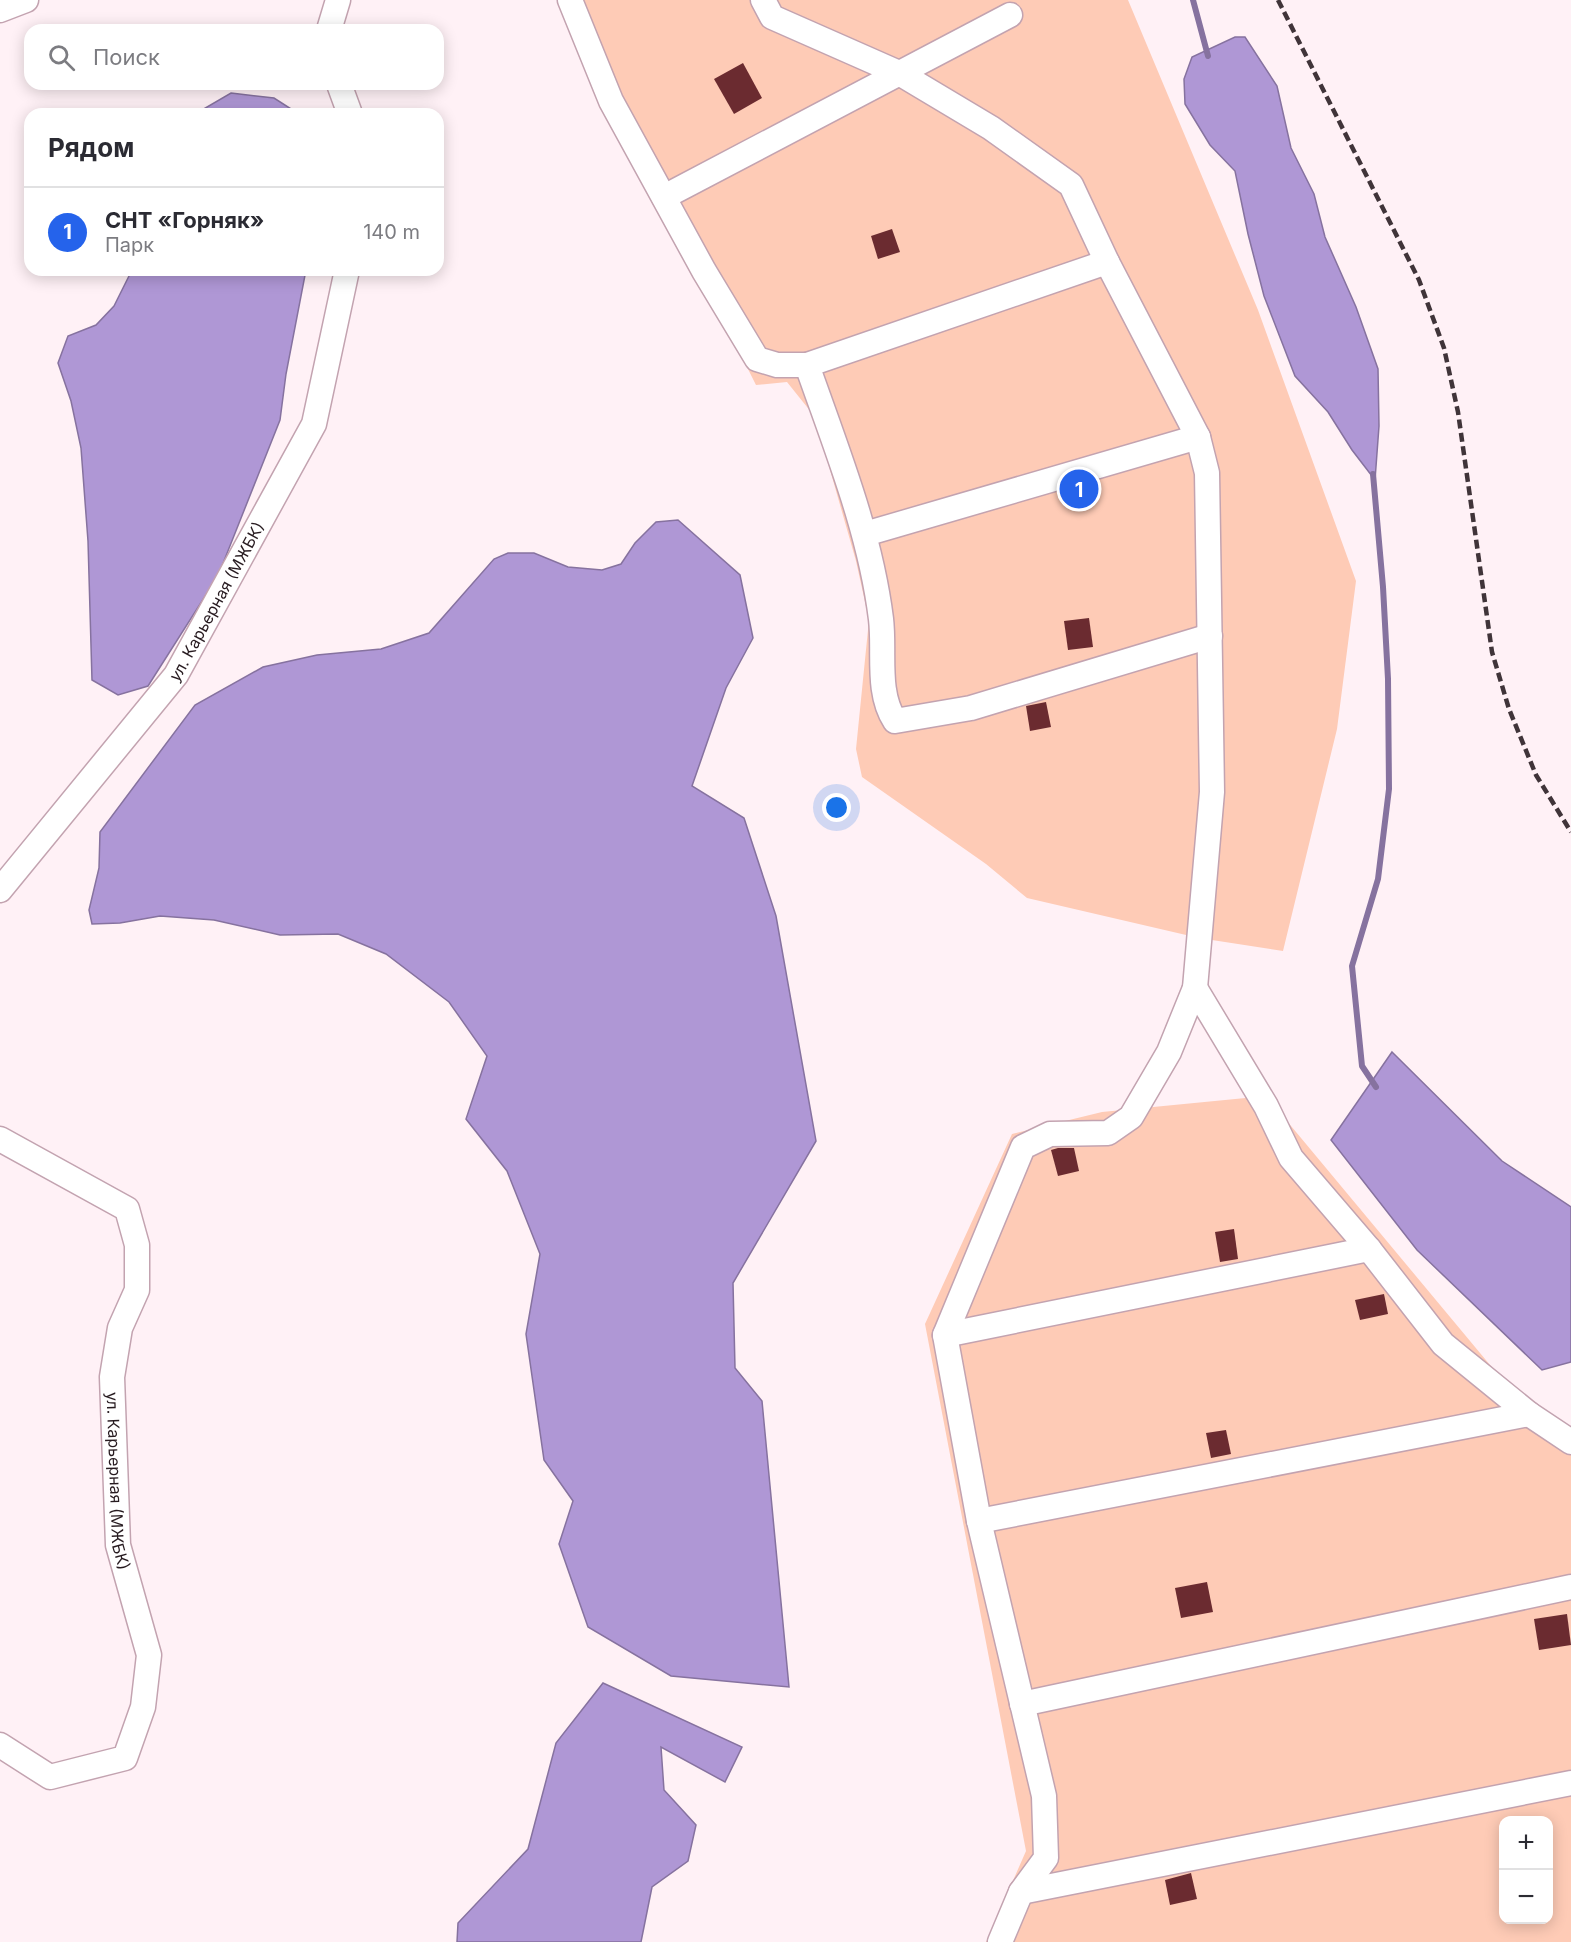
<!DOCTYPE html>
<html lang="ru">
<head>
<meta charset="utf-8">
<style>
  body { margin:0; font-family:Inter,sans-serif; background:#f2f2f3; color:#2b2b33 }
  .controls { position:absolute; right:18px; bottom:18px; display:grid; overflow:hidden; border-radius:12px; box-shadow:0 3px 15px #0003 }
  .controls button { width:54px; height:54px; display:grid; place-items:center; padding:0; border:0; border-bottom:2px solid #e1e1e2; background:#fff; color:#2b2b33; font:30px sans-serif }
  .you { position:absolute; left:837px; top:808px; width:21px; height:21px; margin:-15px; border:4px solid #fff; border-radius:50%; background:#1a73e8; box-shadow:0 0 0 9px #1a73e833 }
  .badge { display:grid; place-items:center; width:39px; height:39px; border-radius:50%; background:#2563eb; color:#fff; font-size:20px; font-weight:700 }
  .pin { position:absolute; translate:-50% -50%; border:3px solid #fff; box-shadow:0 2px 6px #0006 }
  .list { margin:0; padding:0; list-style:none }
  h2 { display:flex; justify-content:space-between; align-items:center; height:78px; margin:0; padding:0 24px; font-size:26px }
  h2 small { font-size:20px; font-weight:400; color:#7c7c81 }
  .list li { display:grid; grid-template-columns:39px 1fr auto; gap:18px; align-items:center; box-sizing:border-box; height:90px; padding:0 24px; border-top:2px solid #e1e1e2 }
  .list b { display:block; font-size:22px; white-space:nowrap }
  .list p { margin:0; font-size:20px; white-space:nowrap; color:#7c7c81 }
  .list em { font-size:20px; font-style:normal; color:#7c7c81 }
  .icon { flex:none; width:33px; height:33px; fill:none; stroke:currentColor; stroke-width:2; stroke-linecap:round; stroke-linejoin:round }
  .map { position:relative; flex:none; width:1571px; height:1942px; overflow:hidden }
  .search { position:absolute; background:#fff; box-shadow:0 3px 15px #0003; left:24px; top:24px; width:420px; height:66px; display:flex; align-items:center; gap:15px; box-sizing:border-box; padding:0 21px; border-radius:18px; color:#7c7c81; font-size:22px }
  .panel { position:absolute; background:#fff; box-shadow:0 3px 15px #0003; left:24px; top:108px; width:420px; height:168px; border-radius:18px }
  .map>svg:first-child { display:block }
  .green { fill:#fecbb6; fill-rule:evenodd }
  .water { fill:#af97d5; stroke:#86729f; stroke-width:1.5 }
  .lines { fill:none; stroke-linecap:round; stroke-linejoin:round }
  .stream { stroke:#86729f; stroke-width:6 }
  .building { fill:#6b2b30 }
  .minor-casing { stroke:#c3a3b0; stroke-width:27 }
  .minor { stroke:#fff; stroke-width:24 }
  .rail { stroke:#403439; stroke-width:4.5; stroke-dasharray:9 4.5; stroke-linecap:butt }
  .labels { text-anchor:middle; stroke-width:6; stroke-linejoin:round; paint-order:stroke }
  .street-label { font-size:16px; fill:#271b20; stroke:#fff }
</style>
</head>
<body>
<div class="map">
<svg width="1571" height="1942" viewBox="0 0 1571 1942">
  <rect width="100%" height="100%" fill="#fff1f6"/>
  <g class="green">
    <polygon points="563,0 1128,0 1258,310 1356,581 1337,729 1283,951 1199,938 1027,898 986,864 862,777 856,749 869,620 856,561 815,417 787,382 756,385"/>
    <path d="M1266,1096L1510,1389L1571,1427V1942H986L1026,1851L925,1324L1012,1134L1102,1112ZM1504,1820H1548V1920H1504Z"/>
  </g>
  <g class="water">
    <polygon points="1235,37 1245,37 1277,86 1291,148 1314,194 1325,237 1356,307 1378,369 1379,426 1375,480 1352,450 1328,412 1295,376 1264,296 1248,234 1235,171 1210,145 1185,104 1184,79 1192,57"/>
    <polygon points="231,93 274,98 299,114 195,114"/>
    <polygon points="132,270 306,270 286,374 280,420 218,576 148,686 118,695 92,680 88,541 81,448 71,401 58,363 68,336 96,325 114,306"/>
    <polygon points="678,520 740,575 753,638 726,688 692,786 744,818 776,916 816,1141 733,1283 735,1368 762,1401 789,1687 671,1676 588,1627 559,1544 573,1501 544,1460 526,1334 540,1254 507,1171 466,1119 487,1056 449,1002 386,954 338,934 280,935 214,920 160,916 120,923 92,924 89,910 99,868 100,832 195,705 263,667 317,655 381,649 429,633 494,559 508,553 534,553 568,567 602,570 621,564 635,543 656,522"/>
    <polygon points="1392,1052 1502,1161 1571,1207 1571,1362 1542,1370 1417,1250 1331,1140"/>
    <polygon points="603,1683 742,1747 725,1782 661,1747 664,1790 696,1825 688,1861 652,1887 641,1942 457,1942 458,1923 528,1849 556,1743"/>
  </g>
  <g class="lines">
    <g class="stream">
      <polyline points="1193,0 1208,56"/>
      <polyline points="1373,474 1383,587 1388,679 1389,789 1378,879 1352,966 1362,1066 1376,1087"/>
    </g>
  </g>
  <g class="building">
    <polygon points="743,63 762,98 734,114 714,79"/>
    <polygon points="892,229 900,252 878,259 871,236"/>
    <polygon points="1089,618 1093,647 1068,650 1064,621"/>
    <polygon points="1046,702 1051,727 1030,731 1026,706"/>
    <polygon points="1058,1148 1074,1148 1079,1171 1058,1176 1051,1150"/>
    <polygon points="1234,1229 1238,1259 1220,1262 1215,1232"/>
    <polygon points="1384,1294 1388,1314 1360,1320 1355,1300"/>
    <polygon points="1226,1430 1231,1454 1211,1458 1206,1433"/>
    <polygon points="1207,1582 1213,1612 1181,1618 1175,1588"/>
    <polygon points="1567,1614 1571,1645 1539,1650 1534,1619"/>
    <polygon points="1191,1873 1197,1899 1170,1905 1165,1880"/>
  </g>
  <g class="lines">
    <defs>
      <g id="minor">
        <polyline points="570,0 611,101 704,271 757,359 777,365 807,365"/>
        <polyline points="763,0 772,17 899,73 991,128 1071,185 1107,262 1198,437 1207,473 1212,792 1195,988 1169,1052 1131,1117 1108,1133 1050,1134 1023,1147 945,1335 979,1521 1044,1796 1046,1858 1021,1892 1000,1942"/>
        <polyline points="0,10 26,0"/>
        <polyline points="329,30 338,0"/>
        <polyline points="339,84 350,114"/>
        <polyline points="664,197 1010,15"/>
        <path d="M1107,262L807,365C836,448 870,531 881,619C885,652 876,692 895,721L971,708L1210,636"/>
        <polyline points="865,534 1198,437"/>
        <path id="s1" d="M0,890L176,675L314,424L347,270"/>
        <polyline points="1195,988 1266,1106 1291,1158 1369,1249 1443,1344 1529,1414 1571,1442"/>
        <path id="s2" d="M0,1139L127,1209L137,1245V1290L120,1328L112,1377L118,1545L149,1655L143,1707L125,1758L50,1777L0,1745"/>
        <polyline points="945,1335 1369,1249"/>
        <polyline points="979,1521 1529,1414"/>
        <polyline points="1022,1704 1571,1587"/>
        <polyline points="1021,1892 1571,1783"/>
      </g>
    </defs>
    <use href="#minor" class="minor-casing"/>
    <use href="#minor" class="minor"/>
    <polyline class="rail" points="1278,0 1419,280 1444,348 1458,412 1492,652 1509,709 1536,775 1571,832"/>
  </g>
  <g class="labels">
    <g class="street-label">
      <text dy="6" stroke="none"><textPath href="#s1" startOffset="362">ул. Карьерная (МЖБК)</textPath></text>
      <text dy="6" stroke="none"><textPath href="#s2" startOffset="423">ул. Карьерная (МЖБК)</textPath></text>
    </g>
  </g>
</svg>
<div class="controls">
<button>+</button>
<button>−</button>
</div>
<div class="you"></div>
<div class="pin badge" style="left:1079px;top:489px">1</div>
<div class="search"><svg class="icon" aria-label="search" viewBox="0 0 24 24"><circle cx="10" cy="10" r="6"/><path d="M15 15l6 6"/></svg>Поиск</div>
<section class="panel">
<h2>Рядом<small></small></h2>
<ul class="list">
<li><span class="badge">1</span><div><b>СНТ «Горняк»</b><p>Парк</p></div><em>140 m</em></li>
</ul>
</section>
</div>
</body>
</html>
